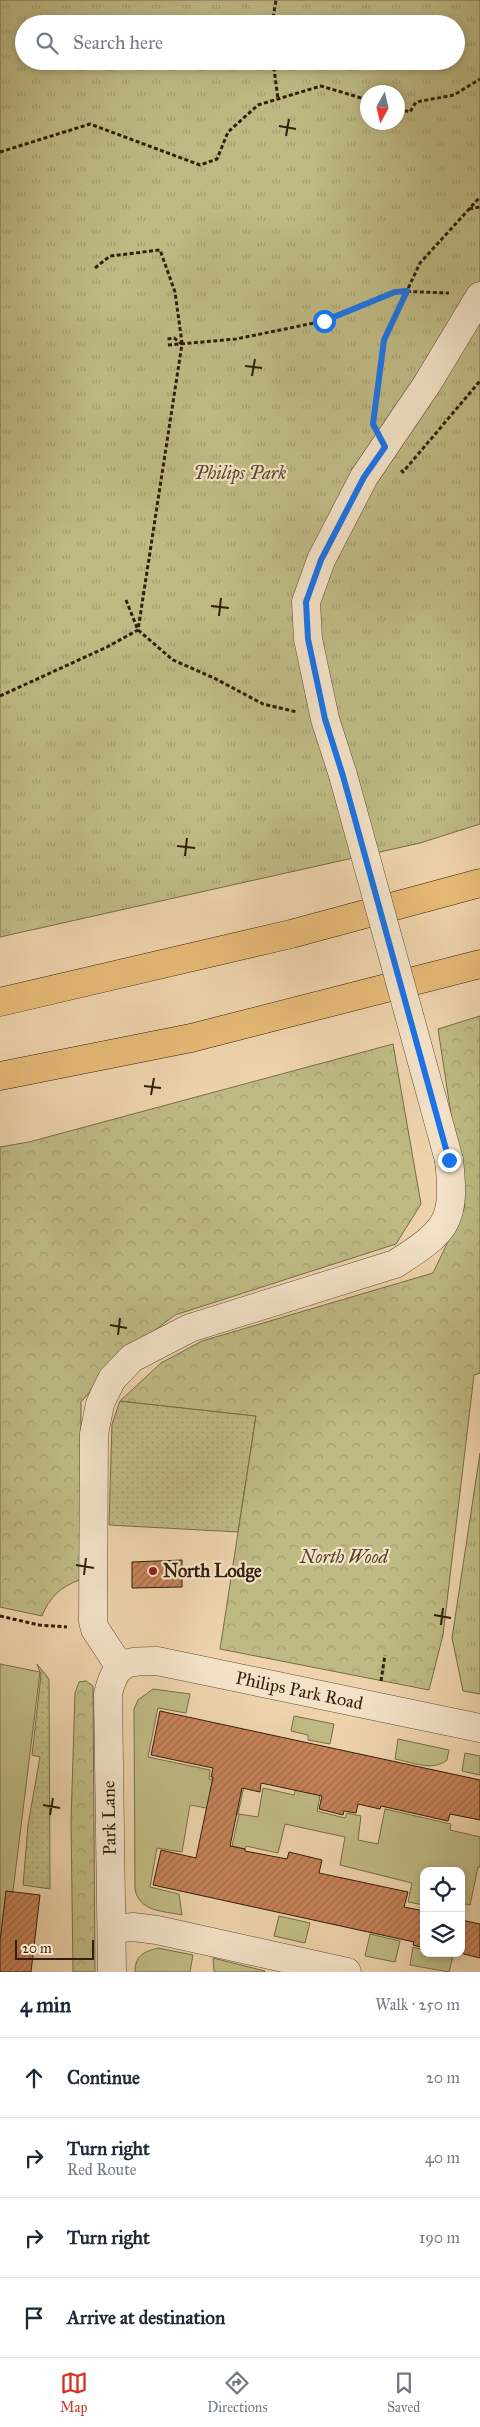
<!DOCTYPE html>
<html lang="en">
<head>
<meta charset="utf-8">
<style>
  body { margin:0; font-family:"IM FELL Great Primer",serif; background:#f2f2f3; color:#1f2937 }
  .controls { position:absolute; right:15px; bottom:15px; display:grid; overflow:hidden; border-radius:10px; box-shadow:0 2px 8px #0003 }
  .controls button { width:45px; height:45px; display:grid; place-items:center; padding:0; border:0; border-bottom:1px solid #e0e1e3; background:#fff; color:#1f2937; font:25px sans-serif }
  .compass { position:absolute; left:360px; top:85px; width:45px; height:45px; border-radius:50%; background:#fff; box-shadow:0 2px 8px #0003; rotate:188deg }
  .scale { position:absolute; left:15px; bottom:12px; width:79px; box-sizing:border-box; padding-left:5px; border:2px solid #321e0b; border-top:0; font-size:14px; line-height:18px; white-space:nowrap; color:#321e0b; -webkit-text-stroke:4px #f3e2c8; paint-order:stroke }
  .stop { position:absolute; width:15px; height:15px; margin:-11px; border:4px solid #1a73e8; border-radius:50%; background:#fff }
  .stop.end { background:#1a73e8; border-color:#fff; box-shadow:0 1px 5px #0008 }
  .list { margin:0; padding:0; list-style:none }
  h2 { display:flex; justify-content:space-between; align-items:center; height:65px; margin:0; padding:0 20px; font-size:21px }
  h2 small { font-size:16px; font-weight:400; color:#747a83 }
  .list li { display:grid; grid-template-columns:32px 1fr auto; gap:15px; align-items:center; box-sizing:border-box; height:80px; padding:0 20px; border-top:1px solid #e0e1e3 }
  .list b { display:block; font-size:19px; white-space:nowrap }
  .list p { margin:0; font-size:16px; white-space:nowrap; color:#747a83 }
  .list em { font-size:16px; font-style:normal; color:#747a83 }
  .icon { flex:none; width:28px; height:28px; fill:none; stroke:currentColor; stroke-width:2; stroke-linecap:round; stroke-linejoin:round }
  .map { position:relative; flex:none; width:480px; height:1972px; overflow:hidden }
  .search { position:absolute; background:#fff; box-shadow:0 2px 8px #0003; left:15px; right:15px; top:15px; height:55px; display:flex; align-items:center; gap:12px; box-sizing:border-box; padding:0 18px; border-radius:28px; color:#747a83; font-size:19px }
  .sheet { height:385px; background:#fff }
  nav { display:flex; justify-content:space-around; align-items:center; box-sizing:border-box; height:70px; border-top:1px solid #e0e1e3; background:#fff; font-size:14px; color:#747a83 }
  nav a { display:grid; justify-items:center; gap:2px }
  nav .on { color:#d93025 }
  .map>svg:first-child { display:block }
  .grass { fill:url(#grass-dots); stroke:#786c48 }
  .forest { fill:url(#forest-crowns); stroke:#786c48 }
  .park { fill:url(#park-tufts); stroke:#786c48; fill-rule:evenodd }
  .garden { fill:#bfba84; stroke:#786c48 }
  .building { fill:url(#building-hatch); stroke:#321e0b }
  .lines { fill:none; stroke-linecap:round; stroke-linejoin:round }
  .minor-casing { stroke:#614b33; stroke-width:29 }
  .motorway-casing { stroke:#321e0b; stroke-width:29 }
  .path { stroke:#321e0b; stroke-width:3; stroke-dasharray:4 2.5; stroke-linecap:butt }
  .minor { stroke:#f3e2c8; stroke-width:28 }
  .motorway { stroke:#e6b976; stroke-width:28 }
  .minor-bridge-casing { stroke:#614b33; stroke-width:29; stroke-linecap:butt }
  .minor-bridge { stroke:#f3e2c8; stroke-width:28 }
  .route { stroke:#1a73e8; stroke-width:6 }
  .ticks { fill:none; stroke:#321e0b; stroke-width:2 }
  .poi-dot { fill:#8f2418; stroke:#f3e2c8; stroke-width:2 }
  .labels { text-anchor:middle; stroke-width:4.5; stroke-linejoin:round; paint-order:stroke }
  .park-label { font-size:18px; font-style:italic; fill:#554529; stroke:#f3e2c8 }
  .poi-label { font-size:18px; font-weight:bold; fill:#321e0b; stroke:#f3e2c8; text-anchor:start }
  .street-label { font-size:18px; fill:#321e0b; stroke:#f3e2c8 }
</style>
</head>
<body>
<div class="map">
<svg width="480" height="1972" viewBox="0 0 480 1972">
  <defs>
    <pattern id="grass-dots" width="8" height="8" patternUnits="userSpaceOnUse" patternTransform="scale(1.25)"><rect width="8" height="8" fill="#bfba84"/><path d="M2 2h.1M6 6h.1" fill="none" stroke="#a59f71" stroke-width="1.8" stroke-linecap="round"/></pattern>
    <pattern id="forest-crowns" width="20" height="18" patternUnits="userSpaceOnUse" patternTransform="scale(1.25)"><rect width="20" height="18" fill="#bfba84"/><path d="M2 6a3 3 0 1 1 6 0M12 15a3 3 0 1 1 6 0" fill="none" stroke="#a59f71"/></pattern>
    <pattern id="park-tufts" width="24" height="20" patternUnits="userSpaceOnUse" patternTransform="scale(1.25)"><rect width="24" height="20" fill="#bfba84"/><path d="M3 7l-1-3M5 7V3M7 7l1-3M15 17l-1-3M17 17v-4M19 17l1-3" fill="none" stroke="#a59f71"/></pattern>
    <pattern id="building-hatch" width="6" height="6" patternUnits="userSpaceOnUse" patternTransform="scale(1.25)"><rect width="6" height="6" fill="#c7835a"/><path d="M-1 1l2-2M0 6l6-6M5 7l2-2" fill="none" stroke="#a26b49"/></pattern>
  </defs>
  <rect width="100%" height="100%" fill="#edd2ab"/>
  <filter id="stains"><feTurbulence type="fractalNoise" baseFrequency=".004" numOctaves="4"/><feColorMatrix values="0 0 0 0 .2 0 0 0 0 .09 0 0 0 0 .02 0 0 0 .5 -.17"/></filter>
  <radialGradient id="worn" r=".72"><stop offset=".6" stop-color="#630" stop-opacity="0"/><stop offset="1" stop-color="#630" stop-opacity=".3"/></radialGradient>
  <g class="grass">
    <polygon points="120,1401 256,1416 238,1532 109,1525 112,1424"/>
    <polygon points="37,1664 49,1679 50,1889 23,1885 28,1825 40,1757 32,1755 41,1675"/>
  </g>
  <g class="forest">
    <polygon points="480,1016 480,1373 474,1375 443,1635 429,1690 220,1649 256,1416 120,1401 161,1363 202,1341 433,1273 465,1206 438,1029"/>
    <path d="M393,1044L421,1204L396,1244L175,1315L121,1356L81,1402L80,1580C61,1586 49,1598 42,1616L0,1607V1147L29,1142Z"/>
    <polygon points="86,1681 93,1686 95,1972 73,1972 71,1821 75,1693 79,1682"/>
  </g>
  <g class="park">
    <path d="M0,0H480V824L420,843L0,937ZM24,24H456V61H24ZM368,92H398V122H368Z"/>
    <polygon points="480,1453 480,1694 463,1691 452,1638"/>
  </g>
  <g class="garden">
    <polygon points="0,1664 40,1672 3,1972 0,1972"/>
    <path d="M153,1689L190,1694L186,1713L158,1708L148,1757L210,1770L209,1779L244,1786L238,1814L190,1805L182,1852L157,1848L150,1887L179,1894L182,1915C164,1911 139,1912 135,1889L134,1709L138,1700Z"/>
    <polygon points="294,1716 334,1724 330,1744 308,1740 308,1735 291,1731"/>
    <path d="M398,1739L449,1750L447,1760C433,1772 411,1762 395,1759Z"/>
    <polygon points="465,1753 480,1756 480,1775 462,1771"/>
    <polygon points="297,1785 321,1790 317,1811 345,1818 347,1813 361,1816 358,1840 378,1844 385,1809 451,1824 450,1830 480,1837 480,1867 478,1867 470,1905 461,1903 461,1871 424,1871 424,1905 408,1902 412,1883 340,1865 345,1837 285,1824 278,1853 246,1846 245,1849 232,1846 239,1814 258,1817 263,1788 294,1795"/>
    <polygon points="279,1916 310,1923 305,1943 274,1936"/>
    <polygon points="370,1934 400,1941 395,1962 365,1956"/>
    <polygon points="413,1947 424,1950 424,1953 453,1956 449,1972 410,1965"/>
    <path d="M158,1948L193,1955L190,1972H135C135,1956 143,1952 158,1948Z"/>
    <polygon points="213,1958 265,1971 265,1972 214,1972"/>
  </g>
  <g class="building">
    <polygon points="182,1560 182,1587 132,1588 132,1562"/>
    <polygon points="160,1711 480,1780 480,1820 450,1814 448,1821 381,1806 380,1809 358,1804 356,1813 344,1811 343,1815 319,1809 322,1796 261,1783 260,1792 242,1788 230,1846 245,1849 245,1851 287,1859 289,1852 322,1860 319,1873 408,1892 404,1907 424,1911 424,1948 413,1945 414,1942 153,1885 161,1850 196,1858 213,1777 211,1777 213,1768 151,1755"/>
    <polygon points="6,1891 40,1895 31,1972 0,1972 0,1941"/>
    <polygon points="461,1920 480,1924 480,1958 460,1953"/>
  </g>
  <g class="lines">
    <defs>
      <g id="minor">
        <polyline points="343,775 325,719 308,639 306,602 321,560 364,477 427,384 480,296"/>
        <path d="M120,1667L95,1629L93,1621L94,1434L100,1404L106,1391L112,1379L132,1358L190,1328L395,1264C447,1231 456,1222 449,1160"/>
        <polyline points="112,1929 133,1927 157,1930 347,1972"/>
        <path id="s1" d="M112,1972L108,1694C116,1661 126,1661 157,1661L480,1728"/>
      </g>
      <g id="motorway">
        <polyline points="0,1002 291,934 480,883"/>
        <polyline points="0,1076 191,1038 480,964"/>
      </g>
    </defs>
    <use href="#minor" class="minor-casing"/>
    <use href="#motorway" class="motorway-casing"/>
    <g class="path">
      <polyline points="272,24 276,0"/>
      <polyline points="273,61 278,99"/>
      <polyline points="398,109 410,112 416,102 454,95 480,79"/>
      <polyline points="0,152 90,124 200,165 217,159 228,132 258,105 321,86 368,100"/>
      <polyline points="469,209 480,207"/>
      <polyline points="95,268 110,256 160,250 175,292 182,343"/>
      <polyline points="168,345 236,339 324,321 395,291 449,293"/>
      <polyline points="374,412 384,340 420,263 480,197"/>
      <polyline points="401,470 403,472 480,381"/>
      <polyline points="126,600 138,630 173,660 214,678 263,704 297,712"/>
      <polyline points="0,696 107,647 138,630 182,344 174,338 167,339"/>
      <polyline points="0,1616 39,1625 67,1627"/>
      <polyline points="381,1681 385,1655"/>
    </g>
    <use href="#minor" class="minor"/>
    <use href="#motorway" class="motorway"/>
    <defs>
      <polyline id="minor-bridge" points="343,775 449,1160"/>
    </defs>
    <use href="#minor-bridge" class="minor-bridge-casing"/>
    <use href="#minor-bridge" class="minor-bridge"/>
  </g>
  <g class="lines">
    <polyline class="route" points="324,321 395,292 407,291 384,340 373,424 385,447 364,477 321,560 306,602 308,639 325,719 343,776 449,1160"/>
  </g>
  <path class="ticks" d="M279,126L296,129M286,136L289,119M245,366L262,368M252,376L255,359M211,606L229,608M219,616L221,598M177,846L195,848M185,856L187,838M144,1086L161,1088M151,1095L154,1078M110,1325L127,1328M118,1335L120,1318M76,1565L94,1568M84,1575L86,1558M434,1615L451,1618M441,1625L443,1608M43,1805L60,1808M50,1815L53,1798"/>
  <circle class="poi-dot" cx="153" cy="1571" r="5"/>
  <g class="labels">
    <g class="park-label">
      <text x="240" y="479">Philips Park</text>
      <text x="344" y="1563">North Wood</text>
    </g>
    <g class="poi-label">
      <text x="163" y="1577">North Lodge</text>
    </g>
    <g class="street-label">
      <text dy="6" stroke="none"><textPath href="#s1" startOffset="491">Philips Park Road</textPath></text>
      <text transform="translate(109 1818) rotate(-91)" y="6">Park Lane</text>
    </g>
  </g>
  <rect width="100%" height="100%" filter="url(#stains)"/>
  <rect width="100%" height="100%" fill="url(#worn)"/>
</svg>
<div class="controls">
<button><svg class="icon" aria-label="locate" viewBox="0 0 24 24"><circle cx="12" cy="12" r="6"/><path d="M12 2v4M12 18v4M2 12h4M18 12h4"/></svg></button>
<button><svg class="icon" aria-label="layers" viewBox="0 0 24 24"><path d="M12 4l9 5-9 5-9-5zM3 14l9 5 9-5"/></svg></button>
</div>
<svg class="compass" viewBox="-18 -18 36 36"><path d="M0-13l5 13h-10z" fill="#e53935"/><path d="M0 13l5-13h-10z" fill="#747a83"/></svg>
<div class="scale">20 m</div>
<div class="stop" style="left:324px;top:321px"></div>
<div class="stop end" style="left:449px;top:1160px"></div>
<div class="search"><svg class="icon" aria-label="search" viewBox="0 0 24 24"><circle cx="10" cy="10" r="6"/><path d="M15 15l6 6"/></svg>Search here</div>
</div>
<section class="sheet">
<h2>4 min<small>Walk · 250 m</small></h2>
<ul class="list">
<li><svg class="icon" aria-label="ahead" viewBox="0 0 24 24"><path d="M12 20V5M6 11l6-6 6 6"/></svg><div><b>Continue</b></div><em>20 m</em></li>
<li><svg class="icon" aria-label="right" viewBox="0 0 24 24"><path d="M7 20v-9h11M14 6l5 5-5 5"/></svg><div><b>Turn right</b><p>Red Route</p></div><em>40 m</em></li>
<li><svg class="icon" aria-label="right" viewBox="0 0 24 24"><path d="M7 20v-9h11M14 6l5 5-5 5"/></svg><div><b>Turn right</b></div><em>190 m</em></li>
<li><svg class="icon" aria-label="arrive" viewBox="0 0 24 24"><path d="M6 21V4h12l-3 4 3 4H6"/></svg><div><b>Arrive at destination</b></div></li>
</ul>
</section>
<nav>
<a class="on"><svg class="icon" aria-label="map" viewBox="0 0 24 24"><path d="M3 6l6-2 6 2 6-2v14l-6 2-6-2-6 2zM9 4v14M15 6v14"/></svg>Map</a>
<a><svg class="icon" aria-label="directions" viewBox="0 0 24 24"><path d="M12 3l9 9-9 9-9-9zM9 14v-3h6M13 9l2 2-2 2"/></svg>Directions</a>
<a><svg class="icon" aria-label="saved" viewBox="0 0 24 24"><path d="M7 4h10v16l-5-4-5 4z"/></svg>Saved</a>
</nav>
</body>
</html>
